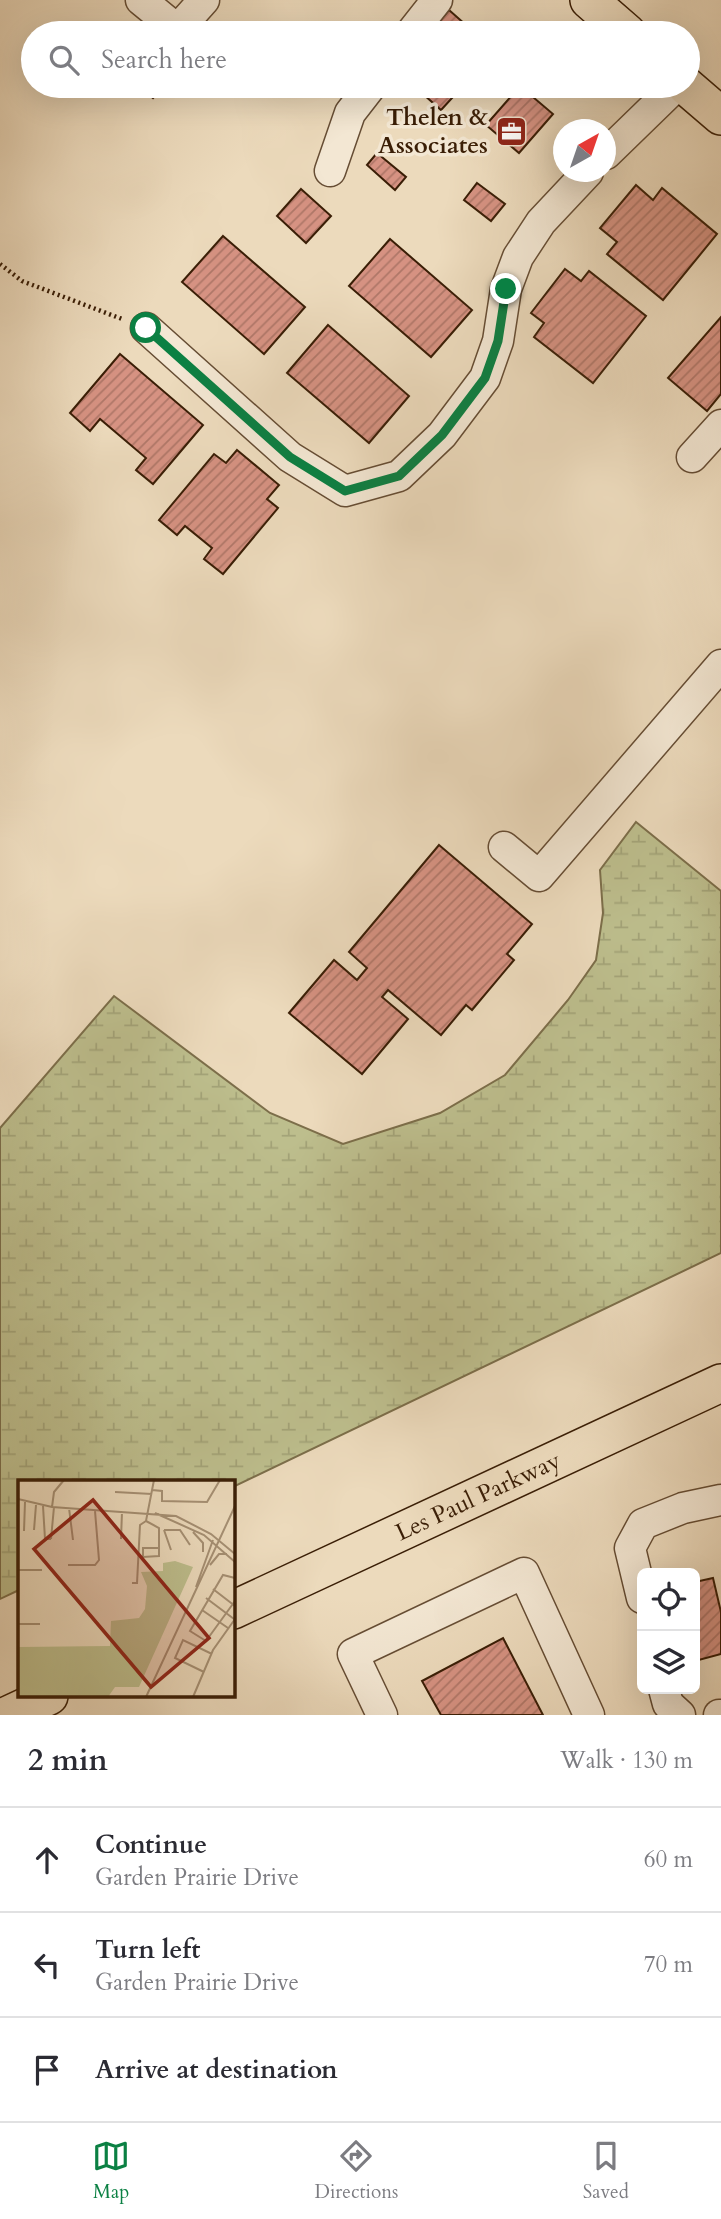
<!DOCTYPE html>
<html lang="en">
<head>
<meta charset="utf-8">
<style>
  body { margin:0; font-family:Cardo,serif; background:#f7f7f7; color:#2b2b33 }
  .controls { position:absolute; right:21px; bottom:21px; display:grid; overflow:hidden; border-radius:10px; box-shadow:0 7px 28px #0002 }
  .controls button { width:63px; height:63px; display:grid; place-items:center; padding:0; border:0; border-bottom:2px solid #e1e1e2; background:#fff; color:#2b2b33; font:35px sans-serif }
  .compass { position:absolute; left:553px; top:119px; width:63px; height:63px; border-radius:50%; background:#fff; box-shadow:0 7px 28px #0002; rotate:40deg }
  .stop { position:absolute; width:21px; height:21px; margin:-16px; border:5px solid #0b8043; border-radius:50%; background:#fff }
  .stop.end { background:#0b8043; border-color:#fff; box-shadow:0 2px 7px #0008 }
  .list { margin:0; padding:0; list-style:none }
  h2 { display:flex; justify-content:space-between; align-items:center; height:91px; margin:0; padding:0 28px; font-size:30px }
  h2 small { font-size:23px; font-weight:400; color:#7c7c81 }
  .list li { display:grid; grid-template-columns:46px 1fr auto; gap:21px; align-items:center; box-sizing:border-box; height:105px; padding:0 28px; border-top:2px solid #e1e1e2 }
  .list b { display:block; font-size:26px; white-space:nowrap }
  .list p { margin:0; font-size:23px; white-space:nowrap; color:#7c7c81 }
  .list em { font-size:23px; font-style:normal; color:#7c7c81 }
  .icon { flex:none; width:38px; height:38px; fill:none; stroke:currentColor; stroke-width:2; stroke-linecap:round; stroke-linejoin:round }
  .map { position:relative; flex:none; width:721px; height:1715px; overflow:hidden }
  .search { position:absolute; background:#fff; box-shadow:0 7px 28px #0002; left:21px; right:21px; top:21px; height:77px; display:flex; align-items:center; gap:18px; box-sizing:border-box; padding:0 24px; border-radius:38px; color:#7c7c81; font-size:26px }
  .sheet { height:406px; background:#fff }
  nav { display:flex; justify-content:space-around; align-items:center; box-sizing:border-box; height:98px; border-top:2px solid #e1e1e2; background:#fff; font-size:19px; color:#7c7c81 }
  nav a { display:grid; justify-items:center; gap:4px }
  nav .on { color:#0b8043 }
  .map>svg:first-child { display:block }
  .wetland { fill:url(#wetland-marsh); stroke:#7c6e4a; stroke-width:2 }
  .building { fill:url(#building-hatch); stroke:#3a1e06; stroke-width:2 }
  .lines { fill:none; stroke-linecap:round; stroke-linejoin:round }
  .minor-casing { stroke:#664d34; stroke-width:33 }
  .major-casing { stroke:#3a1e06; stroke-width:40 }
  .path { stroke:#3a1e06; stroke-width:4.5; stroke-dasharray:2 3.5; stroke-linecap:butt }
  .minor { stroke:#f3e7d3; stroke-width:30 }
  .major { stroke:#ecdabc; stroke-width:37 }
  .route { stroke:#0b8043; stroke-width:9 }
  .labels { text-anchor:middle; stroke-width:7; stroke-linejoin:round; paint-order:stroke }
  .poi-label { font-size:24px; font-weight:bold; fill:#3a1e06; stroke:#f3e7d3; text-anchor:end }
  .street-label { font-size:24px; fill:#3a1e06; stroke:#f3e7d3 }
  .inset-road { fill:none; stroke:#a58f73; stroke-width:2 }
  .view { fill:#8f2418; fill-opacity:0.15; stroke:#8f2418; stroke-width:3.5 }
  .inset-edge { fill:none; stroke:#3a1e06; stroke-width:3.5 }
</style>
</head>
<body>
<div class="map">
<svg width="721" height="1715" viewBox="0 0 721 1715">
  <defs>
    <pattern id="wetland-marsh" width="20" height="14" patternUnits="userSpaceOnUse" patternTransform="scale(1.75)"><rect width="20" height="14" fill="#bdbe8d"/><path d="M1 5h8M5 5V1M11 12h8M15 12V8" fill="none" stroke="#a3a378"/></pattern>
    <pattern id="building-hatch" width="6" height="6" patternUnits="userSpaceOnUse" patternTransform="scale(1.75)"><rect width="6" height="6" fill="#d69282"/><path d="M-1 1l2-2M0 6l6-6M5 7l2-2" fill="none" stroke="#af7768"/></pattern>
  </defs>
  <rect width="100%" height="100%" fill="#ecdabc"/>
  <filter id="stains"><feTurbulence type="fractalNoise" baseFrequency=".00286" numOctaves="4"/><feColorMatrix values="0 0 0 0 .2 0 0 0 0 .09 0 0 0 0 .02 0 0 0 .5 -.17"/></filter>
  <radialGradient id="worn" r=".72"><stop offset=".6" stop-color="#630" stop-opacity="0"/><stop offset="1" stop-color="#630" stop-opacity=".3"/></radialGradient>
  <polygon class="wetland" points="636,822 721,891 721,1253 233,1487 233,1482 19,1482 19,1590 0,1599 0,1128 114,996 270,1113 343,1144 440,1113 505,1075 568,1000 596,960 603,913 600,870"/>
  <g class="building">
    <polygon points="449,10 475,33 429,33"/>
    <polygon points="139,86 164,86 153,98"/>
    <polygon points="414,86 463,86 441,110"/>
    <polygon points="520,86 553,114 519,153 486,125"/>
    <polygon points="377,153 406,177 395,190 367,165"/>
    <polygon points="477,183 505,204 491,221 464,200"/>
    <polygon points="636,185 653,200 662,188 717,234 663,300 607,254 617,242 600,228"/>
    <polygon points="301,189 331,216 306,243 277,216"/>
    <polygon points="223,236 305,307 264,354 182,282"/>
    <polygon points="390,239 472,310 431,357 349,286"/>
    <polygon points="565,269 581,281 589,271 646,316 593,383 534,337 544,323 531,313"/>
    <polygon points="721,317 721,394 707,411 668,378"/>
    <polygon points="328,325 409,396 369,443 287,373"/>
    <polygon points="120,354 203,425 153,484 136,470 146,458 100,419 90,431 70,413"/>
    <polygon points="237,450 279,485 267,499 278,508 223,574 204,559 212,548 185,526 177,535 159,520 214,454 226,463"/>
    <polygon points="439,845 532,924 507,954 514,960 472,1010 466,1005 441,1035 388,990 382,997 408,1019 362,1074 289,1013 334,960 357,980 367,968 349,952"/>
    <polygon points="713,1578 721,1612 721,1654 695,1661 695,1582"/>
    <polygon points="503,1638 543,1715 441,1715 422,1681"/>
  </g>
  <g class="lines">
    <defs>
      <g id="minor">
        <polyline points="141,0 174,27 179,28 204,0"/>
        <polyline points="411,33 437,0"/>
        <polyline points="606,154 676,86"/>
        <polyline points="330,171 350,113 371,86"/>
        <polyline points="146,328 290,457 345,491 399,476 442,435 485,378 498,341 506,289 518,257 541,222 588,172"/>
        <polyline points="692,457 721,425"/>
        <polyline points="504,847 539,876 721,665"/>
        <polyline points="642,1598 630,1548 643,1524 683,1508 721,1500"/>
        <polyline points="664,1689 668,1704 680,1715"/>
        <polyline points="382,1715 353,1654 524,1573 589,1715"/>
        <polyline points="719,1715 721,1715"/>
      </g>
      <g id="major">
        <polyline points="589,0 627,33"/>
        <polyline points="686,86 721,116"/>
        <path id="s1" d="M233,1610L721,1383"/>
        <polyline points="8,1715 49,1696"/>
      </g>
    </defs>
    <use href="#minor" class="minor-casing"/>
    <use href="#major" class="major-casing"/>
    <polyline class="path" points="0,264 22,281 122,319"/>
    <use href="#minor" class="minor"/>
    <use href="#major" class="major"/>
  </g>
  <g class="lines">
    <polyline class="route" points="146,328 290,457 345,491 399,476 442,435 485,378 498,341 506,289"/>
  </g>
  <defs>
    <symbol id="office-square" viewBox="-11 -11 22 22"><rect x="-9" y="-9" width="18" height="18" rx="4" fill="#8f2418" stroke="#f3e7d3"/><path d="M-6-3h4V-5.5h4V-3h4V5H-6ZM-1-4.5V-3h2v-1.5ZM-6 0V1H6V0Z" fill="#fff"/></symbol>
  </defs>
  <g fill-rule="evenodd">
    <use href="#office-square" x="494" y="114" width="35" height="35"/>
  </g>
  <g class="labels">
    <g class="poi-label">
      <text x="488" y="125">Thelen &amp;<tspan x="488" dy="28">Associates</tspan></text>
    </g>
    <g class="street-label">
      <text dy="8" stroke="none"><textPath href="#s1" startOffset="270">Les Paul Parkway</textPath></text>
    </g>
  </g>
  <g transform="translate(18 1480)">
    <rect width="217" height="217" fill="#ecdabc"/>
    <path d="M157,81L175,87L121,207H97L90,217H0L1,167L92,166L93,141L121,138L127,129L129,106L123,92L145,91V83Z" fill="#bdbe8d"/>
    <path class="inset-road" d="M134,10L144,11V21L189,22L202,0M97,12L134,14M0,19L34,27L158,36L193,54L217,74M25,26L27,59H33M34,27L36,12L46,0M51,28L55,60M137,33L186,55L217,82M128,41L141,48V68H125V77L141,76V68M16,50L18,25M146,50H162L172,65M146,50L153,70M6,51L7,22M175,52L185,63V72M33,59L36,27M103,59L104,32M50,85H77L81,80L77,31M192,85L201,74H209M0,90H24M217,98L205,95L172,151L188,161L217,121M114,103H119L122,45L128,41L136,0M178,107L195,60M195,109L217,126M188,118L216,139M184,130L210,148M0,144H22M186,192L157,178L165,160L194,174M128,217L217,26M175,217L195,170L217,139"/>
    <path class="view" d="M75,20L191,158L133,207L16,69Z"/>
    <rect width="217" height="217" class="inset-edge"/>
  </g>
  <rect width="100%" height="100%" filter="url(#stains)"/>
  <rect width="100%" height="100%" fill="url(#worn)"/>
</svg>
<div class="controls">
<button><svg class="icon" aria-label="locate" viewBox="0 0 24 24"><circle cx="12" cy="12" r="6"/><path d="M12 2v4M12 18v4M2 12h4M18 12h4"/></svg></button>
<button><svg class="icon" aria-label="layers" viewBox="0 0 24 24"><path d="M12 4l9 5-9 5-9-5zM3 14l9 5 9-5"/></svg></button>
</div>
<svg class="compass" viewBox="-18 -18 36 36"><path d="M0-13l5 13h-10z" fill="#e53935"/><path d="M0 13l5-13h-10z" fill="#7c7c81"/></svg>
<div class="stop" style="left:146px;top:328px"></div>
<div class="stop end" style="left:506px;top:289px"></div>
<div class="search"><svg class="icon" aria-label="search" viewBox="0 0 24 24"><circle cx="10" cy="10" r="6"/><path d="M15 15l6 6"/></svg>Search here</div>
</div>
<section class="sheet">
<h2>2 min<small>Walk · 130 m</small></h2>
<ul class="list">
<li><svg class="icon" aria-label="ahead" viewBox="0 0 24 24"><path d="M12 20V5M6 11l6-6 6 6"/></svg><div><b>Continue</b><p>Garden Prairie Drive</p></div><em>60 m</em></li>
<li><svg class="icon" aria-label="left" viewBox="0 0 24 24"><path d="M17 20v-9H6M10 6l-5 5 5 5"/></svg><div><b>Turn left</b><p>Garden Prairie Drive</p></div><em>70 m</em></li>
<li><svg class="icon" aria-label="arrive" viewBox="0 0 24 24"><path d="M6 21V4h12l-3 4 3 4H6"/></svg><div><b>Arrive at destination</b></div></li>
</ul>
</section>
<nav>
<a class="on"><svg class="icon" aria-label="map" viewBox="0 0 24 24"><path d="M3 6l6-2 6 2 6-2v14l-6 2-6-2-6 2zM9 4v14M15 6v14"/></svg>Map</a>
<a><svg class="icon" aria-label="directions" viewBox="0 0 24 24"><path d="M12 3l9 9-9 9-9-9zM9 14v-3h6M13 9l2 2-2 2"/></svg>Directions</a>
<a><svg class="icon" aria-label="saved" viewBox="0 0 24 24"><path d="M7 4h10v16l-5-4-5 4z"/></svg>Saved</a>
</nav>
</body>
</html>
